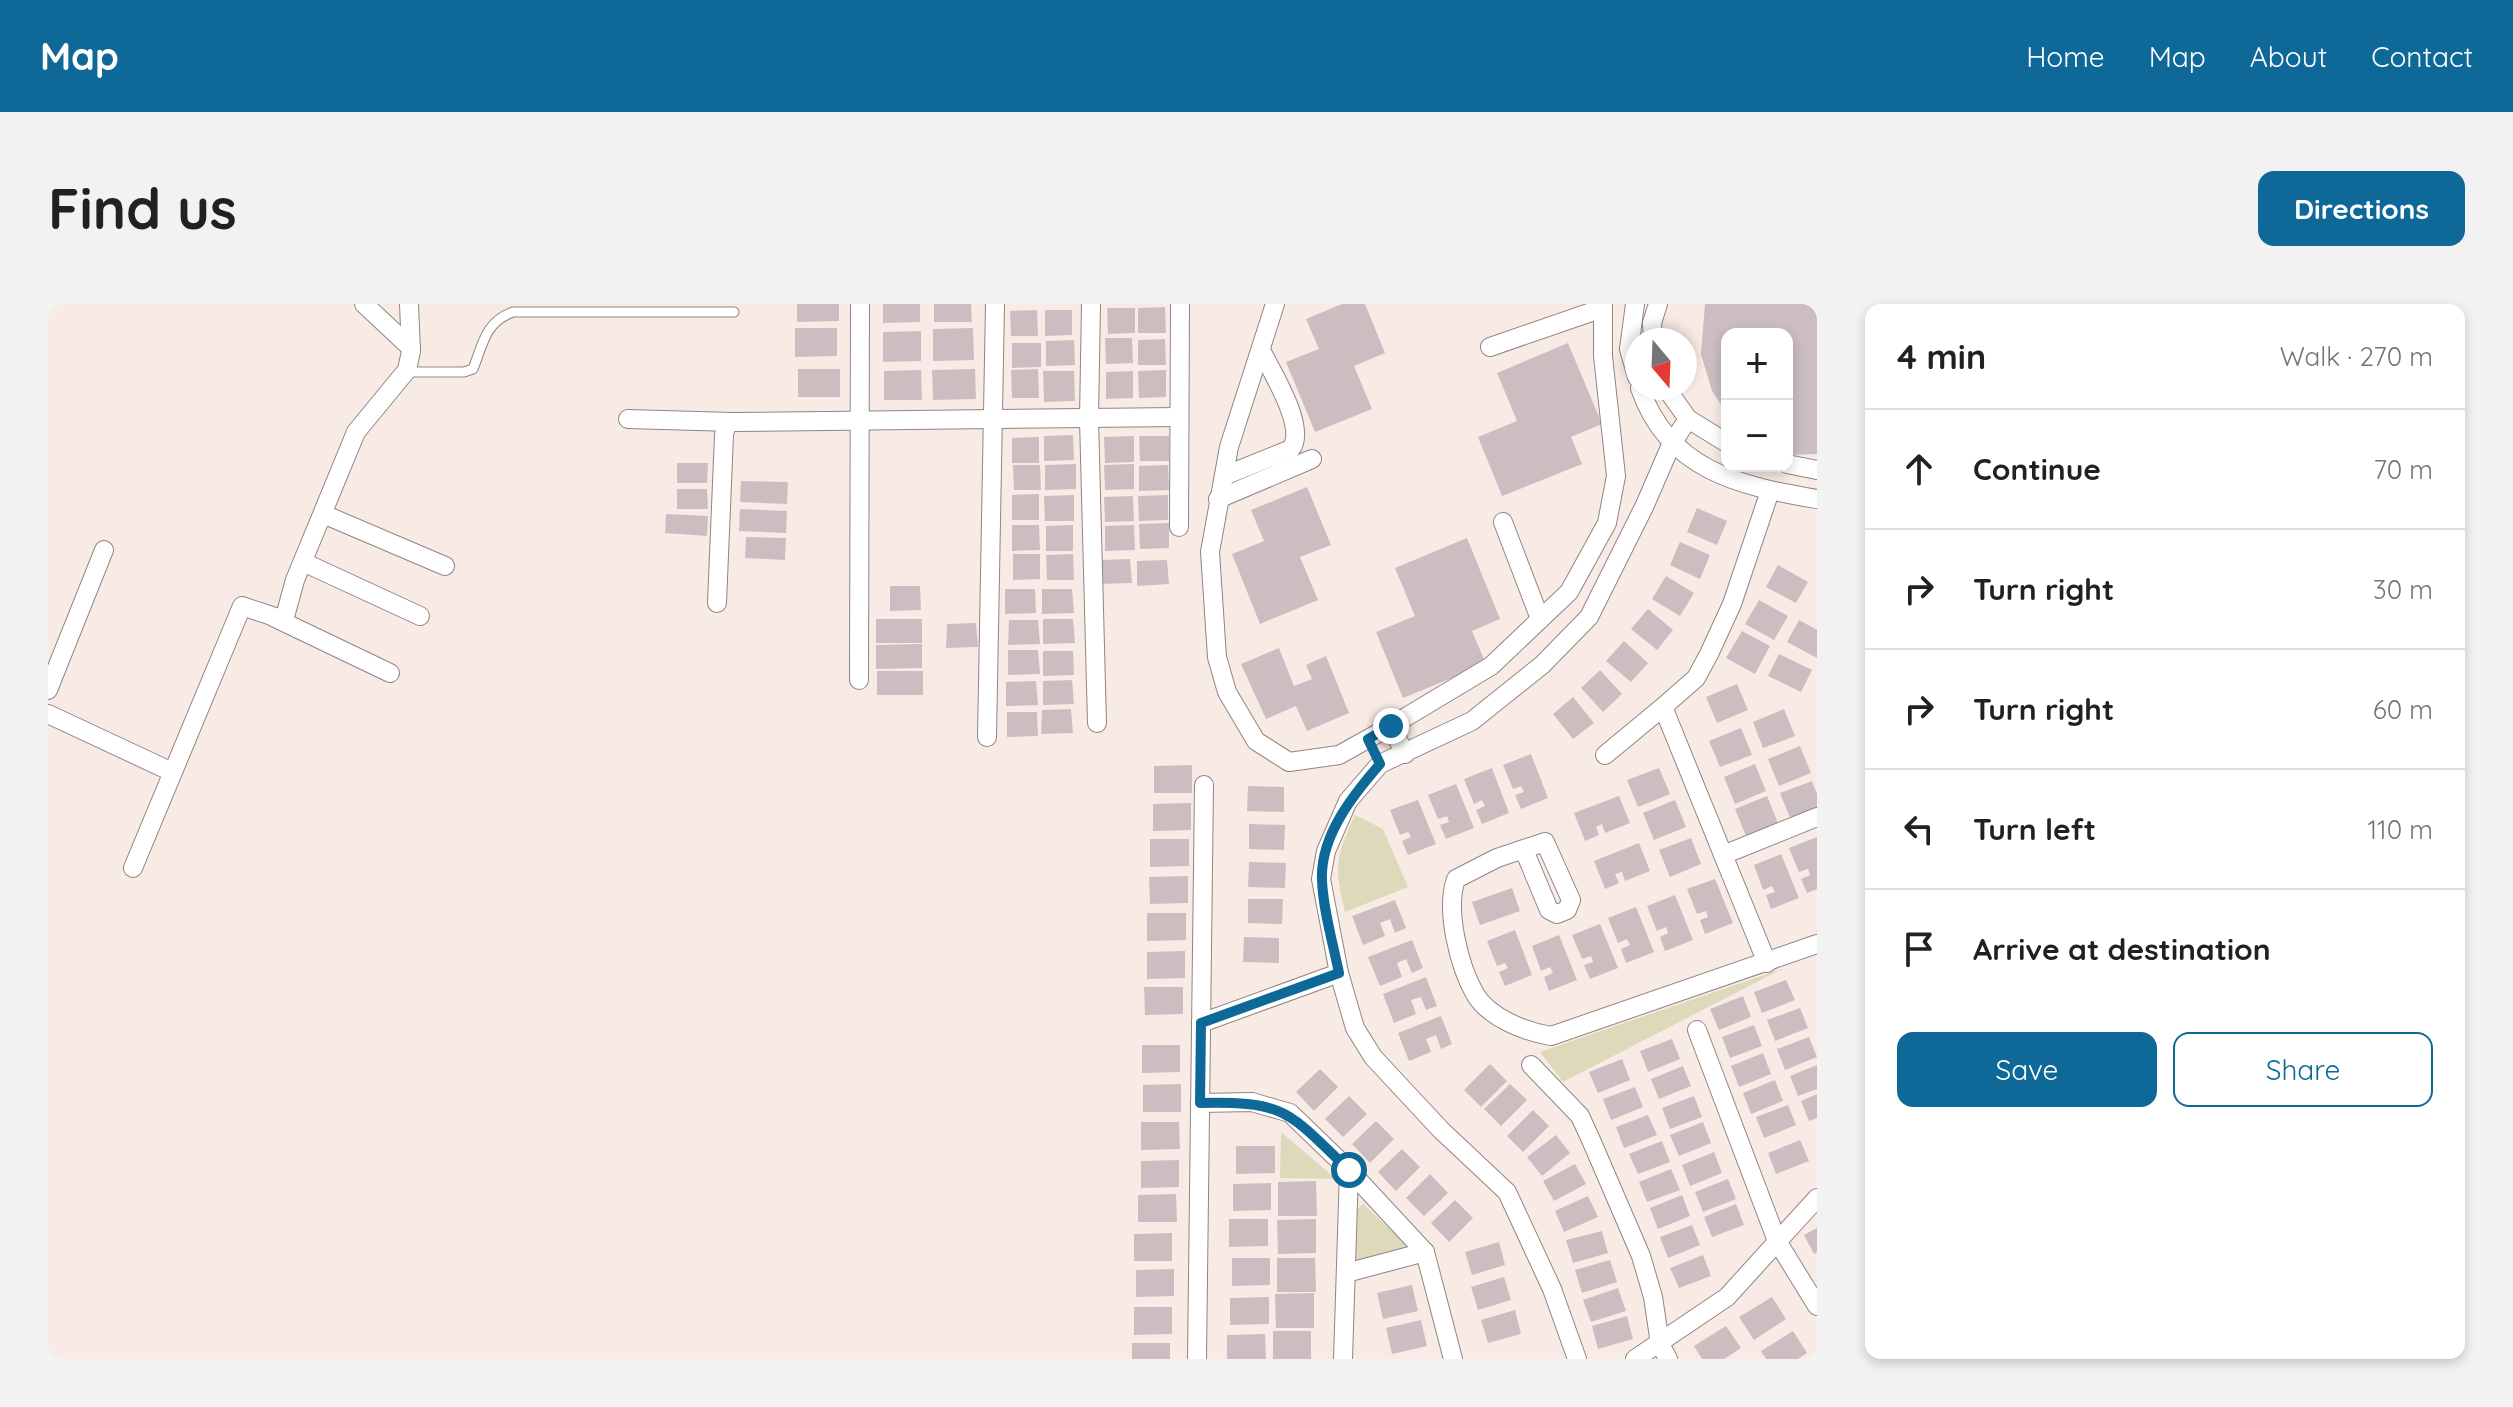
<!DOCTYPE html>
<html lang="en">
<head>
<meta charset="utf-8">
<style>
  body { margin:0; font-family:Quicksand,sans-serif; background:#f2f2f2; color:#202124 }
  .controls { position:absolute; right:24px; top:24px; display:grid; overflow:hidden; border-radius:16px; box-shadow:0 4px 12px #0003 }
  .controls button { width:72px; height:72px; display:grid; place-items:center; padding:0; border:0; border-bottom:2px solid #e0e0e0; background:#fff; color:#202124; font:40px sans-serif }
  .compass { position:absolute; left:1577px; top:24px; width:72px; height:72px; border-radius:50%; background:#fff; box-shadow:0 4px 12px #0003; rotate:161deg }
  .stop { position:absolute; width:24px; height:24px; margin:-18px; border:6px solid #0e6998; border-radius:50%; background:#fff }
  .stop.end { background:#0e6998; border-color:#fff; box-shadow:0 2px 8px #0008 }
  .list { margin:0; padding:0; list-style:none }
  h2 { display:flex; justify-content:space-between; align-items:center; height:104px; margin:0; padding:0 32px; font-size:34px }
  h2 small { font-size:26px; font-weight:400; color:#757577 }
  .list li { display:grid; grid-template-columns:52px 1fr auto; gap:24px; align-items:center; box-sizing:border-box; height:120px; padding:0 32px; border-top:2px solid #e0e0e0 }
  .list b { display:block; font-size:30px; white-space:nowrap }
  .list em { font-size:26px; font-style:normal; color:#757577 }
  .actions { display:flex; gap:16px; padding:24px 32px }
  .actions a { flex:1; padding:18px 0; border:2px solid #0e6998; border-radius:16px; text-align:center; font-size:28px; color:#0e6998 }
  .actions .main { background:#0e6998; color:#fff }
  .icon { flex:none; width:44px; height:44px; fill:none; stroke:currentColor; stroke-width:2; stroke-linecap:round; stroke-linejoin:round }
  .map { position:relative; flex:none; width:1769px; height:1055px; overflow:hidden; border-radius:16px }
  header { display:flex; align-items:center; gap:48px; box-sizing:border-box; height:112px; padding:0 40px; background:#0e6998; color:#fff }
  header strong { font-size:38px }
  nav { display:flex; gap:44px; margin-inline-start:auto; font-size:28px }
  .intro { display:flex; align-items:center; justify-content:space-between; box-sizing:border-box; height:192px; padding:0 48px }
  h1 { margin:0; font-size:56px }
  .button { padding:20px 36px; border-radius:16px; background:#0e6998; color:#fff; font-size:28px; font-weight:700 }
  main { display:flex; gap:48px; padding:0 48px }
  aside { flex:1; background:#fff; border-radius:16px; box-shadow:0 4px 12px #0003 }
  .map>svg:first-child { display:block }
  .green { fill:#ded9ba }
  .building { fill:#ccbec0 }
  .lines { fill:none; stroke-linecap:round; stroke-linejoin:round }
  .service-casing { stroke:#918581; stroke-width:11 }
  .minor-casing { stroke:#918581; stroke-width:20 }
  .service { stroke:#fff; stroke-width:9 }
  .minor { stroke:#fff; stroke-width:18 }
  .route { stroke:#0e6998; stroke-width:10 }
</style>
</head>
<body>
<header>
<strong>Map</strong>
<nav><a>Home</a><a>Map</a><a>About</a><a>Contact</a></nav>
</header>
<div class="intro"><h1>Find us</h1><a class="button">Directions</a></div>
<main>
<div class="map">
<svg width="1769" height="1055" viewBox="0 0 1769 1055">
  <rect width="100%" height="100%" fill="#f8ebe6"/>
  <g class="green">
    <path d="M1307,511L1335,525L1360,583L1297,608C1286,562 1287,555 1307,511Z"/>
    <polygon points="1736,664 1515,778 1492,748"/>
    <polygon points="1233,828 1288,875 1232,874"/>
    <polygon points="1315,900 1359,941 1361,948 1311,960 1306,956 1309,905"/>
  </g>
  <g class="building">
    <polygon points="749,0 791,0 791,17 749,18"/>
    <polygon points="835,0 872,0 872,18 835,19"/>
    <polygon points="886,0 923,0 924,18 886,18"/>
    <polygon points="1294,0 1317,0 1337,49 1306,62 1324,105 1267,128 1238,58 1271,45 1258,15"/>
    <polygon points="1657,0 1769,0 1769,150 1739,151 1739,30 1679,30 1679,109 1664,87 1653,50"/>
    <polygon points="1117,3 1118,29 1090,29 1090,4"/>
    <polygon points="1059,4 1087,4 1087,29 1060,30"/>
    <polygon points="989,6 990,32 963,32 962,7"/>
    <polygon points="997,6 1024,6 1024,31 997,32"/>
    <polygon points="747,24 789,24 789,52 747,53"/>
    <polygon points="925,24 926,56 885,57 885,25"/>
    <polygon points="873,27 873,57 835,58 835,28"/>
    <polygon points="1057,34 1084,34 1085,59 1058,60"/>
    <polygon points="1117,35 1118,61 1090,61 1090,36"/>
    <polygon points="1026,36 1027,61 998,62 998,37"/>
    <polygon points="964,39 993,39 993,63 964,64"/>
    <polygon points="1520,39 1554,120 1523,133 1534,160 1454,192 1430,133 1469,117 1449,69"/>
    <rect x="750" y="65" width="42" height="28"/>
    <polygon points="927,65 928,95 885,96 884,66"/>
    <polygon points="990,65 991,94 964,94 963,66"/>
    <polygon points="873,66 874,96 836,96 836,67"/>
    <polygon points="1118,66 1118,93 1091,94 1090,67"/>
    <polygon points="995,67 1026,67 1027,97 996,98"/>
    <polygon points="1085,67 1085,94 1058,95 1058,68"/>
    <polygon points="1025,131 1026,156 996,157 996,132"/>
    <polygon points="1086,132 1086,158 1057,159 1056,133"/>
    <polygon points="1091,132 1121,132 1121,157 1092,157"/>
    <polygon points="991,133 991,159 964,159 964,134"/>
    <polygon points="629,159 660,159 659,179 629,179"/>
    <polygon points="1028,160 1028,185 997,186 997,161"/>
    <polygon points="1086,160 1086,185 1057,186 1056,161"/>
    <polygon points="965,161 992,161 993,186 966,186"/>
    <polygon points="1120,161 1121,186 1091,187 1091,162"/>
    <polygon points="693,177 740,178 739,200 692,198"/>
    <polygon points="1259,183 1283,241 1252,253 1270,296 1212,320 1184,250 1216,237 1203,206"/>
    <polygon points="629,185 659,185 660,205 629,205"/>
    <polygon points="991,190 991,216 964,216 964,191"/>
    <polygon points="1026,191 1026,217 997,217 996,192"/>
    <polygon points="1120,191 1120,216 1091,217 1090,192"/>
    <polygon points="1085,192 1086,217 1057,218 1056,193"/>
    <polygon points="1649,204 1679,217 1669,241 1639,228"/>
    <polygon points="692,205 739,207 738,229 691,227"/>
    <polygon points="618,210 660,212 659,232 617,229"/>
    <polygon points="1121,219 1121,244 1092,245 1091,220"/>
    <polygon points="964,221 991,221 992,246 964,247"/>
    <polygon points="1025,221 1025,247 998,247 998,222"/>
    <polygon points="1086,221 1087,246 1057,247 1057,222"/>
    <polygon points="698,233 738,234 737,256 697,254"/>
    <polygon points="1419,234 1452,315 1424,327 1438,360 1355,394 1328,328 1367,312 1347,264"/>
    <polygon points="1632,238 1662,251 1652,275 1622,261"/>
    <polygon points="965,250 992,250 992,275 965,276"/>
    <polygon points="1025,250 1026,276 999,276 998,251"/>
    <polygon points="1082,255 1084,279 1052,280 1053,256"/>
    <polygon points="1119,256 1121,280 1089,282 1089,257"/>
    <polygon points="1730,261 1760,278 1748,299 1718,283"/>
    <polygon points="1618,272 1646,289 1632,312 1604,295"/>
    <polygon points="842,282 872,282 873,306 842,307"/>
    <polygon points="957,285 987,285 988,309 957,310"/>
    <polygon points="994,285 1024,285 1026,309 994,310"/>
    <polygon points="1711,296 1740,312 1726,336 1697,320"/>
    <polygon points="1600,305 1625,326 1609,346 1583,325"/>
    <rect x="828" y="315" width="46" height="24"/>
    <polygon points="995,315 1025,315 1027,339 995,340"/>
    <polygon points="961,316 990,316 992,340 960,341"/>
    <polygon points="1751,316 1769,326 1769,354 1739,338"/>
    <polygon points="928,319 930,343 898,344 899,320"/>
    <polygon points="1694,327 1722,342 1707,370 1678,354"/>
    <polygon points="1576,337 1600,359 1583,378 1558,357"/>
    <polygon points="874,340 874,364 828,365 828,341"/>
    <polygon points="1231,344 1246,382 1264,375 1258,361 1278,352 1301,409 1259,427 1248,402 1218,415 1193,360"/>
    <polygon points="960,346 990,346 992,370 960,371"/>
    <polygon points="995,347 1025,347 1026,371 995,372"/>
    <polygon points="1731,350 1764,366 1753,388 1720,372"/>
    <polygon points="1552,366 1574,390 1555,408 1533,384"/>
    <rect x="829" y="367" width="46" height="24"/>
    <polygon points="1024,376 1026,400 995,401 995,377"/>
    <polygon points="988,377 990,401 958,402 958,378"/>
    <polygon points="1689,380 1700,406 1669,419 1658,393"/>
    <polygon points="1525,393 1546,419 1525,435 1505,410"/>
    <polygon points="1023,405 1025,429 993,430 994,406"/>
    <polygon points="1736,405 1747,432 1715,444 1705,418"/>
    <polygon points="959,408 989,408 990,432 959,433"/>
    <polygon points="1693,424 1704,451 1672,463 1661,437"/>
    <polygon points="1752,442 1763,469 1731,482 1720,455"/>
    <polygon points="1483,450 1500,494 1473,505 1467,491 1476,488 1473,482 1465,485 1455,461"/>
    <polygon points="1707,460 1718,487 1687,500 1676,473"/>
    <polygon points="1144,461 1144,489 1106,489 1106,462"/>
    <polygon points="1444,464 1461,509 1434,520 1428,506 1437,502 1434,496 1426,500 1416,475"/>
    <polygon points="1611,464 1622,490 1590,503 1579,476"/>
    <polygon points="1764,477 1769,490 1769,506 1743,516 1732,489"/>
    <polygon points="1408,480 1426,524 1398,535 1392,521 1401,518 1399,512 1390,515 1380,491"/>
    <polygon points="1200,482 1236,483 1236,508 1199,507"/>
    <polygon points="1571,492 1582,519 1557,529 1554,520 1548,523 1551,531 1537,537 1526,509"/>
    <polygon points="1719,492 1730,519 1698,532 1687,505"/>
    <polygon points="1370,496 1388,540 1360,551 1354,537 1363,533 1360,528 1352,531 1342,506"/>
    <polygon points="1627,496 1638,523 1606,536 1595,509"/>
    <polygon points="1143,499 1143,526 1105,527 1105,500"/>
    <polygon points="1201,520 1237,521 1236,546 1201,545"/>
    <polygon points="1769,533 1769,585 1759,589 1753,575 1762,571 1760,565 1751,568 1741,544"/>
    <polygon points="1643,534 1653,560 1622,573 1611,546"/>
    <polygon points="1102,535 1141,535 1141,562 1102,563"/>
    <polygon points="1591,539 1602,567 1577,577 1574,568 1567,570 1571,579 1557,585 1546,557"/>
    <polygon points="1733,550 1751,594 1723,605 1718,591 1727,588 1724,582 1715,586 1706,561"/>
    <polygon points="1201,558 1238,559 1237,584 1200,583"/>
    <polygon points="1140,572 1140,599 1102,600 1101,573"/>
    <polygon points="1667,575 1685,619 1657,630 1652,616 1660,613 1658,607 1649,610 1639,585"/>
    <polygon points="1464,584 1472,607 1432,621 1424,598"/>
    <polygon points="1627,591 1645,636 1617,647 1612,633 1620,629 1618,623 1609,627 1599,602"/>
    <polygon points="1200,595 1235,595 1234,620 1200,619"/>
    <polygon points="1347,596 1358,624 1347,629 1342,615 1332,619 1337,632 1315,641 1304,612"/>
    <polygon points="1588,603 1606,648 1578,659 1573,645 1582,641 1579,635 1570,639 1560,614"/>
    <polygon points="1099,609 1138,609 1138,636 1099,637"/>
    <polygon points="1552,620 1570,664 1542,675 1536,661 1545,658 1543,652 1534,655 1524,631"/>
    <polygon points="1467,626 1484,671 1457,682 1451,668 1460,664 1457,659 1449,662 1439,637"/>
    <polygon points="1511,631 1529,676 1501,687 1496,673 1505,669 1502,663 1493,667 1484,642"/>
    <polygon points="1196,633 1231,634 1231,659 1195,658"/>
    <polygon points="1364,636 1375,664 1364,669 1358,655 1349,659 1354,673 1332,682 1320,653"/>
    <polygon points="1137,647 1137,674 1099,675 1099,648"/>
    <polygon points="1378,673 1389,702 1378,706 1373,693 1363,696 1368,710 1346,719 1335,690"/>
    <polygon points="1738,676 1747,696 1714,709 1706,688"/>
    <polygon points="1096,683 1135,683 1135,710 1097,711"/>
    <polygon points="1695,692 1703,713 1671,726 1662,705"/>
    <polygon points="1752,704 1760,724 1727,737 1719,716"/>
    <polygon points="1393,712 1404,740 1393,745 1388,731 1378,735 1383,748 1361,757 1350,729"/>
    <polygon points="1706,721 1714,742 1682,754 1674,733"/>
    <polygon points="1761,733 1769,753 1737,766 1729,745"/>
    <polygon points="1624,735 1632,755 1600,768 1592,747"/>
    <polygon points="1094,741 1132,741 1132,768 1094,769"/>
    <polygon points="1715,749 1723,770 1691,783 1683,762"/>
    <polygon points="1574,755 1582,776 1550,789 1541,768"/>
    <polygon points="1442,760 1459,777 1433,803 1416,786"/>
    <polygon points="1769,761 1769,785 1750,792 1742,772"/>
    <polygon points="1635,762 1643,782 1611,795 1603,775"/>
    <polygon points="1272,765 1290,783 1266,807 1248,788"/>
    <polygon points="1727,776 1735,797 1703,810 1695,789"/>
    <polygon points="1133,780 1133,808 1095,808 1095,781"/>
    <polygon points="1462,780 1479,796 1453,822 1436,805"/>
    <polygon points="1587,783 1595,803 1563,816 1555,795"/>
    <polygon points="1769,790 1769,814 1761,817 1753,797"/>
    <polygon points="1301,792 1319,810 1295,833 1277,815"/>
    <polygon points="1646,792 1654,813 1622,825 1614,804"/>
    <polygon points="1740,801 1748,821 1716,834 1708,813"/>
    <polygon points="1485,806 1501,822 1475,848 1459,832"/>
    <polygon points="1600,811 1609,831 1576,844 1568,823"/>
    <polygon points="1328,817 1346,835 1322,859 1304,840"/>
    <polygon points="1093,818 1131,818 1132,845 1093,846"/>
    <polygon points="1655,818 1663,839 1631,852 1622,831"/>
    <polygon points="1508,831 1522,849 1494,872 1479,853"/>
    <polygon points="1752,836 1761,857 1728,870 1720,849"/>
    <polygon points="1614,837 1622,858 1590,870 1581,850"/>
    <polygon points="1188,842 1227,842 1227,869 1188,870"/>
    <polygon points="1354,845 1372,863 1348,887 1330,868"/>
    <polygon points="1666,848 1674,869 1642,882 1634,861"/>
    <polygon points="1131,856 1131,883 1093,884 1093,857"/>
    <polygon points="1527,860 1538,880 1506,897 1495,877"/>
    <polygon points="1623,865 1632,886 1599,898 1591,878"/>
    <polygon points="1382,870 1400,889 1376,912 1358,894"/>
    <polygon points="1680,875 1688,895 1655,908 1647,888"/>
    <polygon points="1268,877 1269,912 1230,912 1230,878"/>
    <polygon points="1223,879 1223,906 1185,907 1185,880"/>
    <polygon points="1128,890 1129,918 1090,918 1090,891"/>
    <polygon points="1634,891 1642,912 1610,925 1602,904"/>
    <polygon points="1540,892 1550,913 1516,928 1507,907"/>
    <polygon points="1407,896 1425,914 1401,938 1383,919"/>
    <polygon points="1688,900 1696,921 1664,933 1656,913"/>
    <polygon points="1181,915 1220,915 1220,942 1181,943"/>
    <polygon points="1268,915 1268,949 1230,950 1229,916"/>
    <polygon points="1644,921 1652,941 1620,954 1612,933"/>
    <polygon points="1769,924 1769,948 1766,950 1756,931"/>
    <polygon points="1554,927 1560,949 1525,959 1518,936"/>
    <polygon points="1124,929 1124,957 1086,957 1086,930"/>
    <polygon points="1451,938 1457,961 1424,971 1417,948"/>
    <polygon points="1655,951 1663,972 1631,984 1622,964"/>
    <polygon points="1184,954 1222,954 1222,981 1184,982"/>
    <polygon points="1229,954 1267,954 1268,988 1229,988"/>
    <polygon points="1562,956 1569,978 1534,989 1527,966"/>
    <polygon points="1126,965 1126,992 1088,993 1088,966"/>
    <polygon points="1456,973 1463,996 1430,1006 1423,983"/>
    <polygon points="1364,981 1370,1007 1335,1015 1329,989"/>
    <polygon points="1570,984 1578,1007 1543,1018 1535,996"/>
    <polygon points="1266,989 1266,1024 1228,1024 1227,990"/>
    <polygon points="1221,993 1221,1020 1182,1021 1182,994"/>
    <polygon points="1724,993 1738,1015 1706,1036 1691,1013"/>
    <polygon points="1086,1003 1124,1003 1124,1030 1086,1031"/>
    <polygon points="1467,1006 1473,1030 1440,1039 1433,1016"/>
    <polygon points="1579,1012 1585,1035 1550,1045 1544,1022"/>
    <polygon points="1373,1016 1379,1042 1344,1050 1338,1024"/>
    <polygon points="1678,1022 1693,1044 1676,1055 1654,1055 1646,1042"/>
    <rect x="1225" y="1027" width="38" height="28"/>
    <polygon points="1745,1027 1759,1049 1750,1055 1718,1055 1713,1047"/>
    <polygon points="1217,1030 1218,1055 1179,1055 1179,1031"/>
    <rect x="1084" y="1039" width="38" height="16"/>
  </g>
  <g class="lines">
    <defs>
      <path id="service" d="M357,68H416L425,65C435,40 437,18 465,8H686"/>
      <g id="minor">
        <polyline points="316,0 363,44"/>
        <polyline points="1043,0 1041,115 1049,419"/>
        <polyline points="1227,0 1181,143 1162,248 1169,353 1179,388 1208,437 1241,458 1291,451 1343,422 1357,450"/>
        <polyline points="1587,0 1581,45 1589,73"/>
        <polyline points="1605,36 1604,19 1610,0"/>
        <polyline points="1442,43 1555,4"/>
        <path d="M1592,84C1620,166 1691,182 1769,195"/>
        <polyline points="1618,84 1640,115 1679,139"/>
        <polyline points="580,115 684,118"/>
        <polyline points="1739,160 1769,166"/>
        <path d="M1176,172L1243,145C1259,124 1225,70 1214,48"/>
        <polyline points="1170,195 1264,155"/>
        <polyline points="275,210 397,262"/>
        <polyline points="1455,218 1492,315"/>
        <polyline points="1131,223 1132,0"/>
        <polyline points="255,258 372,312"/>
        <polyline points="669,299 676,131 678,122 684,118 1131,113"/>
        <polyline points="225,313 342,369"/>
        <polyline points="811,376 812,0"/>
        <polyline points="0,386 56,246"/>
        <polyline points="1615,403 1648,374 1661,350 1684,300 1722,187"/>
        <polyline points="0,410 122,467"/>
        <polyline points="1343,422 1443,362 1521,288 1559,219 1568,172 1555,52 1555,0"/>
        <polyline points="939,433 947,0"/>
        <polyline points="1557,451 1615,403 1719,659"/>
        <path d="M1476,546L1501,606L1509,610L1519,606L1523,596L1497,538L1449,554L1408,575C1397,606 1411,662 1427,690C1441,714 1478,728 1503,732L1769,640"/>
        <polyline points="1675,551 1769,513"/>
        <polyline points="85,564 194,302 236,316 247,276 308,128 359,66 363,47 361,0"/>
        <polyline points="1153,719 1291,669"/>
        <polyline points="1649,726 1729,937 1769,1002"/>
        <polyline points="1483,761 1532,812 1543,836 1593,952 1605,993 1612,1040 1620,1055"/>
        <polyline points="1152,799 1204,798 1242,809 1301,866 1377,948 1405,1055"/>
        <polyline points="1298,969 1377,948"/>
        <polyline points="1149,1055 1156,481"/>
        <polyline points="1295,1055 1301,866"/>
        <polyline points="1529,1055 1504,985 1459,888 1393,826 1325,753 1307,724 1291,669 1273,575 1278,547 1300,497 1332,460 1424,417 1494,361 1541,313 1596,203 1623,141 1640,115"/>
        <polyline points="1587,1055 1679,993 1769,894"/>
      </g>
    </defs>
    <use href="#service" class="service-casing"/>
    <use href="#minor" class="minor-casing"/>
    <use href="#service" class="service"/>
    <use href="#minor" class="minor"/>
  </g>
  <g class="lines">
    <path class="route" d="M1301,866C1240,808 1239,797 1152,799L1153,719L1291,669C1285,639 1275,606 1274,576C1272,532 1305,491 1332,460L1320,435L1343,422"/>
  </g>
</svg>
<div class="controls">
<button>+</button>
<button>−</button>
</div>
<svg class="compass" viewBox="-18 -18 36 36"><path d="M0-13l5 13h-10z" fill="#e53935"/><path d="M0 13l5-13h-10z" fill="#757577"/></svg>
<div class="stop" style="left:1301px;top:866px"></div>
<div class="stop end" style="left:1343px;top:422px"></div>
</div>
<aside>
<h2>4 min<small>Walk · 270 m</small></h2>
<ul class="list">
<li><svg class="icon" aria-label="ahead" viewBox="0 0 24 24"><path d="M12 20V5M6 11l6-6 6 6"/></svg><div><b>Continue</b></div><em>70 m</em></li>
<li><svg class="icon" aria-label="right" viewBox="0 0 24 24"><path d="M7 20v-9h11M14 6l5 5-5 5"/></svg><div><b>Turn right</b></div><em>30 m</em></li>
<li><svg class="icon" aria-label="right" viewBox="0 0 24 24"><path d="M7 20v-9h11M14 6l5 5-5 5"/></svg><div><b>Turn right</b></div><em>60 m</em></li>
<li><svg class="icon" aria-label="left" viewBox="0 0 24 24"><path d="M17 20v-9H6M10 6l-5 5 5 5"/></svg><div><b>Turn left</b></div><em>110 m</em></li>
<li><svg class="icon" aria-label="arrive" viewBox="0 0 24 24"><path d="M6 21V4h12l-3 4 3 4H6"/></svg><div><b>Arrive at destination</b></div></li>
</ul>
<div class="actions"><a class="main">Save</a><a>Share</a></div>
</aside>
</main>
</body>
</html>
